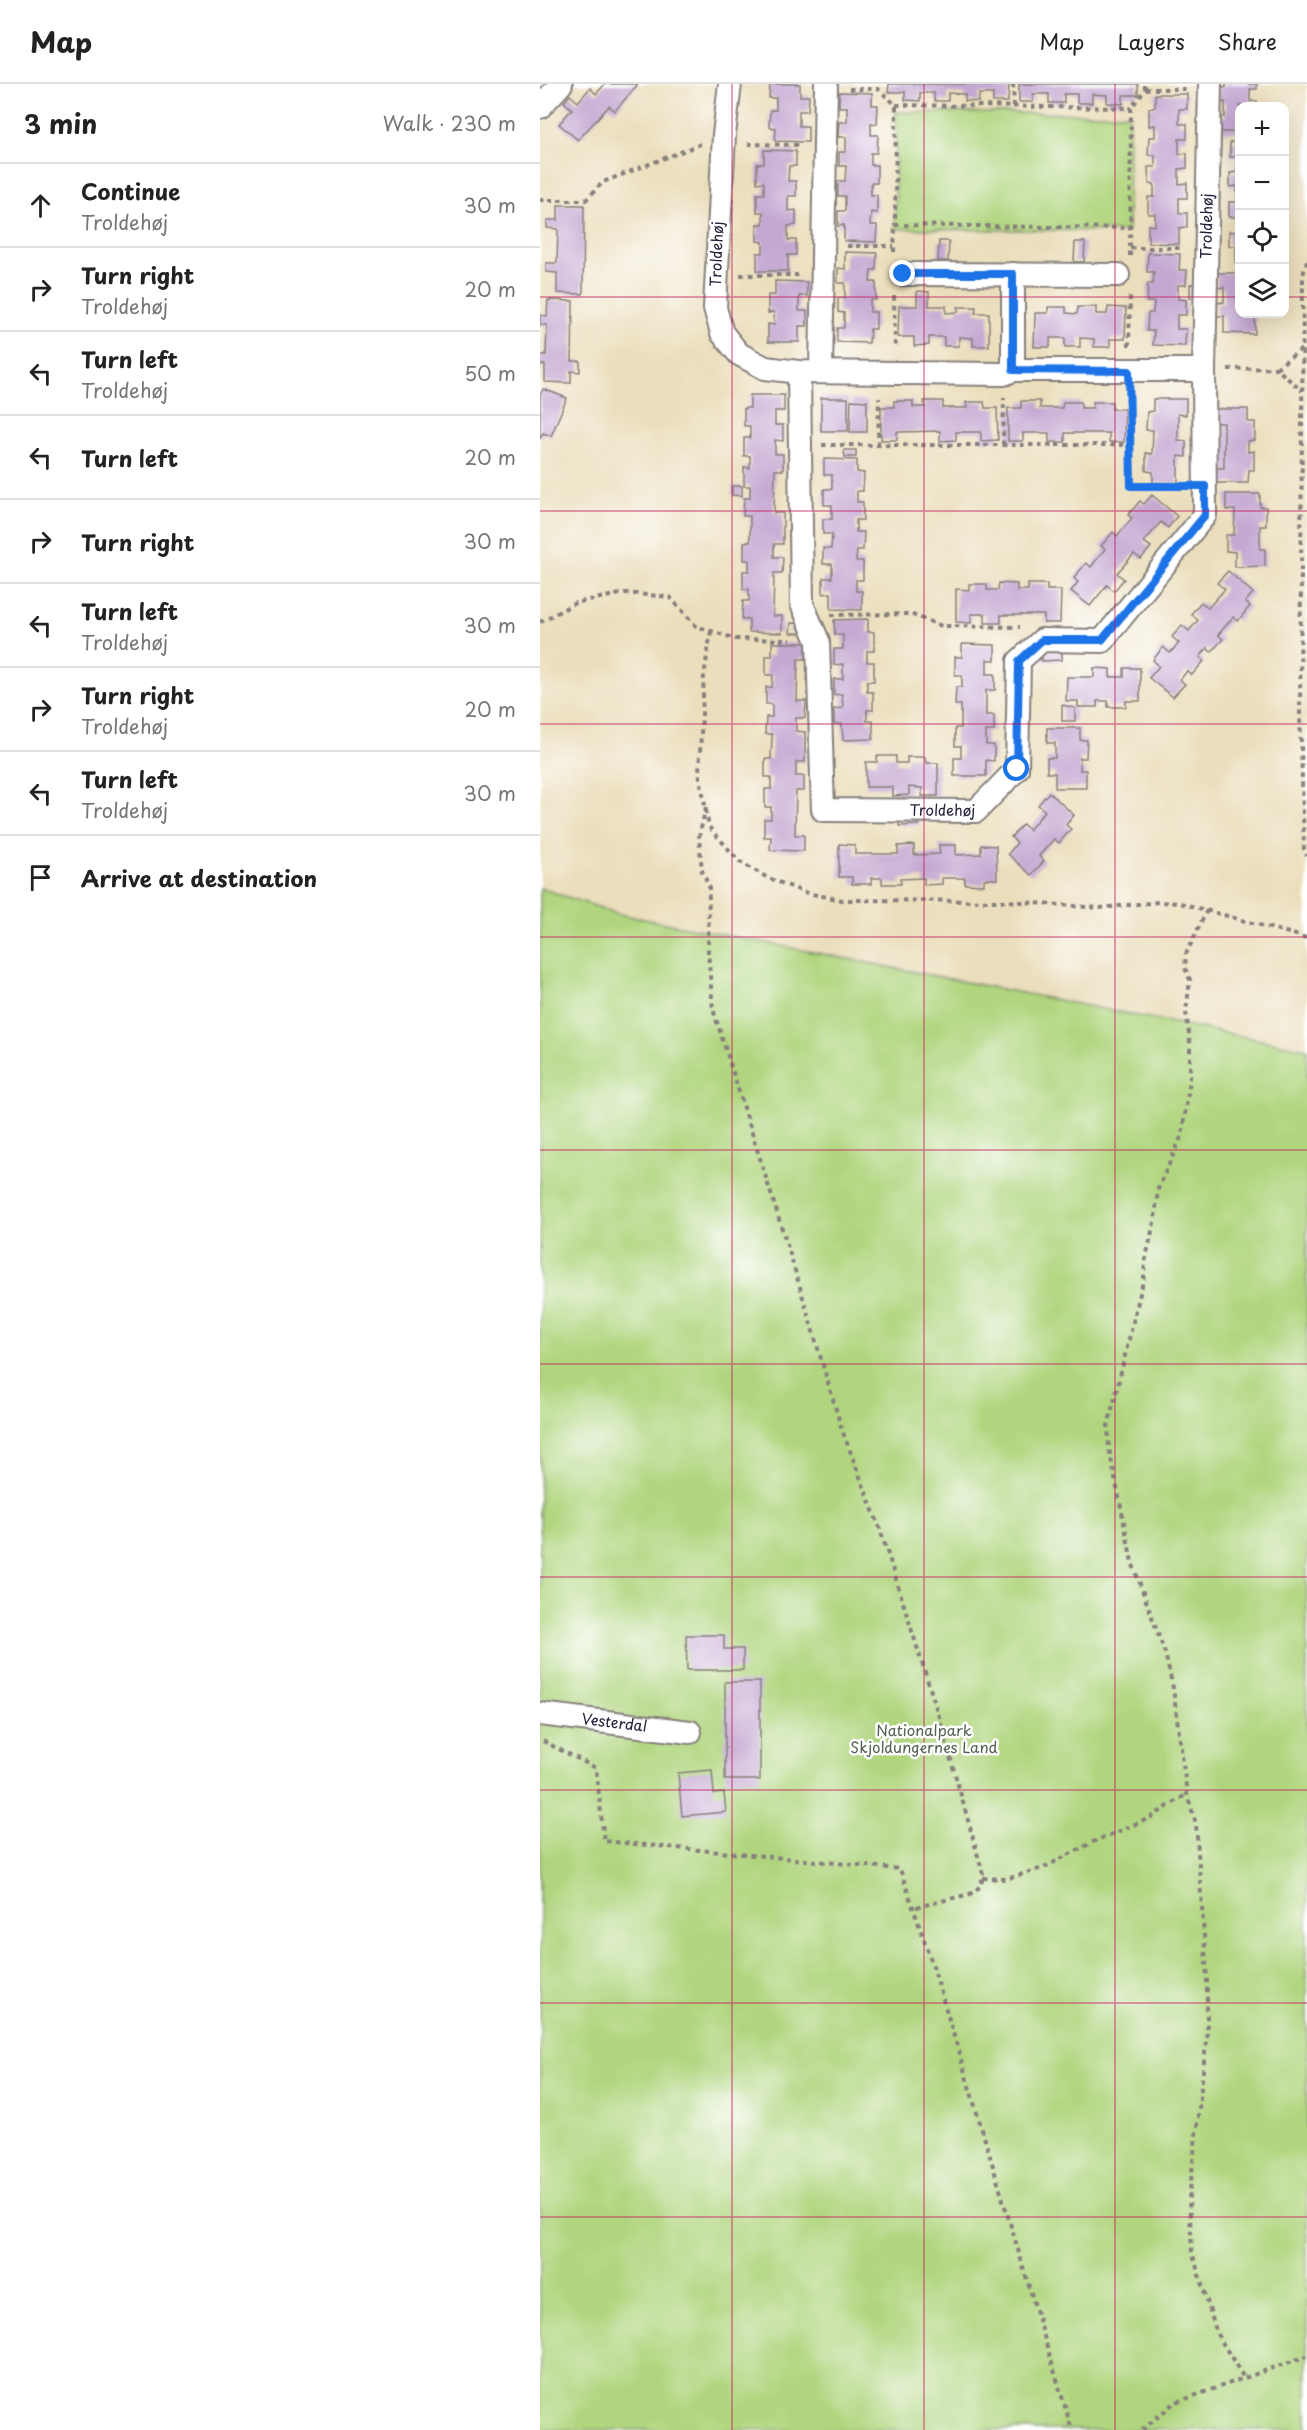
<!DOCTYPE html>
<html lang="en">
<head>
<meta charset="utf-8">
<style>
  body { margin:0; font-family:"Playpen Sans",sans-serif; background:#f6f6f6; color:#222 }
  .controls { position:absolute; right:18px; top:18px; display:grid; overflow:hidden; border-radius:12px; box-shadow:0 6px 24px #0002 }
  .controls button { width:54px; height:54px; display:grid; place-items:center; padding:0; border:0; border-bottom:2px solid #e0e0e0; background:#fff; color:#222; font:30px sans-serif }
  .stop { position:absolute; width:18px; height:18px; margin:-14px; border:4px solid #1a73e8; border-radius:50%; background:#fff }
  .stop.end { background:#1a73e8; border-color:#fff; box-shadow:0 2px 6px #0008 }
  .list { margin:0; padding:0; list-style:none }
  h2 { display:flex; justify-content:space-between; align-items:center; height:78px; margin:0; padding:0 24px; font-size:26px }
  h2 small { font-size:20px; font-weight:400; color:#767676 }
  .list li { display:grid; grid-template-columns:39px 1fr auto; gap:18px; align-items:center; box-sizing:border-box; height:84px; padding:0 24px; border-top:2px solid #e0e0e0 }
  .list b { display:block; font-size:22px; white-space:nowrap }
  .list p { margin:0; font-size:20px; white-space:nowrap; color:#767676 }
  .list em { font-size:20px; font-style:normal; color:#767676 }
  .icon { flex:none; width:33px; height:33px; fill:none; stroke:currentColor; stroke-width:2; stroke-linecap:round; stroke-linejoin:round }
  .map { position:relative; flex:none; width:767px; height:2346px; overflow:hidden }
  header { display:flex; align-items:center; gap:36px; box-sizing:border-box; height:84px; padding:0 30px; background:#fff; border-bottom:2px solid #e0e0e0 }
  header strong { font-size:28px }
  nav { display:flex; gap:33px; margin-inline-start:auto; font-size:21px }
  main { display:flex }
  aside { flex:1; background:#fff }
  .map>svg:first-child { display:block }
  .green { fill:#b0d57e; stroke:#697c5c; stroke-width:1.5 }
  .building { fill:#c5a8d2 }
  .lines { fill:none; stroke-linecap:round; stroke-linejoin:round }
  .minor-casing { stroke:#86807c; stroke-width:26 }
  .path { stroke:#86807c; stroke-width:4; stroke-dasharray:4.5 4.5; stroke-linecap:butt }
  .minor { stroke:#fff; stroke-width:22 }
  .route { stroke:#1a73e8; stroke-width:8 }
  .grid { fill:none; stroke:#c2185b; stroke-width:1.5; stroke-opacity:0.55 }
  .labels { text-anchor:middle; stroke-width:5; stroke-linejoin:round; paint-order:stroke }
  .street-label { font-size:15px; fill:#22223b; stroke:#fff }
  .park-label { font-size:15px; fill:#546152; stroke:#fff }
</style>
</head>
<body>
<header>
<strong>Map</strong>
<nav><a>Map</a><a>Layers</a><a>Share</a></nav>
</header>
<main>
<aside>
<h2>3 min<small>Walk · 230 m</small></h2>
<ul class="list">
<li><svg class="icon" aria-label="ahead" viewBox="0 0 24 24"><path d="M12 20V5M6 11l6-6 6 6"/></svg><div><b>Continue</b><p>Troldehøj</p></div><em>30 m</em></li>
<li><svg class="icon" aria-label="right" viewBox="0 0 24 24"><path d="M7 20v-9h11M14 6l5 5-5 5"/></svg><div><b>Turn right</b><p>Troldehøj</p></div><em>20 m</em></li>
<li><svg class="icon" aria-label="left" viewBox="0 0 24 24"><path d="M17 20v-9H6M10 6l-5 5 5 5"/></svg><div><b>Turn left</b><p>Troldehøj</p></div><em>50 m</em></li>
<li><svg class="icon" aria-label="left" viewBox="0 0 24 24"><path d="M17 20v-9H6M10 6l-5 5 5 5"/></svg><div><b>Turn left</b></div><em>20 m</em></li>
<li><svg class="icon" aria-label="right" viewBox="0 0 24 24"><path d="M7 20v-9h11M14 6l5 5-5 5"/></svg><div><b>Turn right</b></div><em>30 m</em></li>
<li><svg class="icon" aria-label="left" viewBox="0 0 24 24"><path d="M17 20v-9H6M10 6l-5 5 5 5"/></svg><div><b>Turn left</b><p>Troldehøj</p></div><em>30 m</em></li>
<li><svg class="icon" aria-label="right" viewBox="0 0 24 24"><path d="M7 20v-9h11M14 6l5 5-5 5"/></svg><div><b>Turn right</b><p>Troldehøj</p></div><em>20 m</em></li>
<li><svg class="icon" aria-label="left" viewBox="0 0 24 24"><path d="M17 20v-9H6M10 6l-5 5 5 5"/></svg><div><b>Turn left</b><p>Troldehøj</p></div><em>30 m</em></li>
<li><svg class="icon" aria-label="arrive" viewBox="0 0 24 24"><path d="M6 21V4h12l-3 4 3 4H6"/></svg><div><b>Arrive at destination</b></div></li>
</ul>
</aside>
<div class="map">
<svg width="767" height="2346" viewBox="0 0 767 2346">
  <rect width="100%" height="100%" fill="#fff"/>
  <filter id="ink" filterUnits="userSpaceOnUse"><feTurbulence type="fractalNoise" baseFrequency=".0167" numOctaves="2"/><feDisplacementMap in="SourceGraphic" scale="12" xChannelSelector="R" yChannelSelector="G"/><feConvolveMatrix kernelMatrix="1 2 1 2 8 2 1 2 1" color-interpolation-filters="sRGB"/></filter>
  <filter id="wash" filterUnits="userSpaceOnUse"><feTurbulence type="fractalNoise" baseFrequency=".008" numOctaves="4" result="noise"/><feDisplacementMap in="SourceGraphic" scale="24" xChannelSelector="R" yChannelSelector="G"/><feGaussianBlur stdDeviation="1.35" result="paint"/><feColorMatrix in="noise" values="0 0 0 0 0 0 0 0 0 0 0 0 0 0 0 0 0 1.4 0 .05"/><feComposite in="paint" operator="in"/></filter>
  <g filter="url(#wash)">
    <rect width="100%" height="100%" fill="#ebdebc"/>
    <g class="green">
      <polygon points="356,28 589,30 588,147 355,145"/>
      <polygon points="0,804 79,830 767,965 767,2346 0,2346"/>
    </g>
    <g id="blocks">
      <g class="building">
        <polygon points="65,0 98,0 75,27 69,22 38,56 19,40 32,25 24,18 30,11 38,18 50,4 56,10"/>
        <polygon points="230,0 260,0 260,12 269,12 268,27 259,27 259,42 268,42 268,58 235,57 236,44 229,43 230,26 236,26 236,14 229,14"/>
        <polygon points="349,0 469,0 468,18 453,18 453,10 439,10 439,18 425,17 425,10 408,9 408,17 394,17 394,9 380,9 380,17 365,16 365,8 348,8"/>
        <polygon points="479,0 598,0 598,11 583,11 583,20 567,19 567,11 552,10 552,19 537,19 537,10 524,10 524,19 509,19 509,10 493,10 493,18 479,18"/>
        <polygon points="686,0 717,0 717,5 710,5 710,17 717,17 717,22 700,22 700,48 677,48 677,33 685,33 685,18 678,18 678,3 686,3"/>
        <polygon points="299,8 332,9 332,21 338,21 337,40 331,39 331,51 338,51 337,69 331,69 331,81 337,81 337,99 331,99 331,111 337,111 337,129 331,128 330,141 337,141 336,158 304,157 304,141 298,142 298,127 305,127 305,112 298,112 298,97 305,97 306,82 299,82 299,68 306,68 306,53 298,53 299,38 307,38 307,23 299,23"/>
        <polygon points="615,10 647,10 647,25 639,25 639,40 647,40 647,55 639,55 639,70 647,69 647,84 639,85 639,100 647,99 647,114 639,114 639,129 647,129 647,143 639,144 639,160 608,159 608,141 615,142 615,130 608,130 608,113 614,113 614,100 609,100 608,83 615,83 615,71 608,71 609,53 615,53 615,41 609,42 609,24 615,23"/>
        <polygon points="690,58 700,58 700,178 696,178 696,162 689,162 689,147 697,148 697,133 689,133 689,118 697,118 697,102 690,103 690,89 697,88 697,73 690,73"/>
        <polygon points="224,66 256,67 256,82 249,82 248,97 256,97 256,112 248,112 248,127 256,126 256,141 248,142 248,156 256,156 256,171 248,171 248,187 217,187 217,169 223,169 223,158 217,157 217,140 223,140 223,128 217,128 217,110 224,110 224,98 217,99 217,80 224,80"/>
        <polygon points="18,121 44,121 43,210 17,209 17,189 6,188 6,179 17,179 18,145 7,144 7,136 18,136"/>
        <polygon points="399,157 409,157 408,177 398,177"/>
        <polygon points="535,158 545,158 544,178 534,178"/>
        <polygon points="305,168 337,169 336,186 331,186 330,198 336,198 336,216 330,216 330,228 336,228 336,245 330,245 329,259 297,258 297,244 304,244 304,229 298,228 298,214 305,214 305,199 298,199 298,184 305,185"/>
        <polygon points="608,169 640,170 639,186 647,186 646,201 638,201 638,215 646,216 646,231 637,231 637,245 646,245 645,262 613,261 614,247 607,247 608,229 613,229 614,218 607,218 608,199 613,200 614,188 607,188"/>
        <polygon points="677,189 700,189 700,230 715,232 715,250 684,249 684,232 677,232 677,219 684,218 684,203 677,204"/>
        <polygon points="235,197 267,198 267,212 259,212 259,227 267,227 267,242 259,242 259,258 228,258 228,240 234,241 234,228 228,229 228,211 235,211"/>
        <polygon points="650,200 658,201 658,214 650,214"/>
        <polygon points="377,207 389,208 389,222 406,222 406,229 418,228 418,223 436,223 435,229 449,229 449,262 433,262 433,254 419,253 419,262 404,262 404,253 389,253 389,261 374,262 374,253 358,253 359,222 377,222"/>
        <polygon points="8,216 33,217 32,277 40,277 40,288 31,287 31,299 5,298 5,281 0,281 0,271 6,271 7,241 0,241 0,231 7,232"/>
        <polygon points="508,223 526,223 526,229 537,230 538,223 556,223 556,230 567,230 568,223 586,224 585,255 570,255 570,263 554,263 554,255 540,254 540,263 525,263 525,254 510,254 510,263 494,263 495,229 508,229"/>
        <polygon points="3,305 27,314 11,352 3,349 0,355 0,312"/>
        <polygon points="210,311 244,311 244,327 235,327 235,341 243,341 243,357 235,356 235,370 243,370 243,386 235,386 234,429 243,429 243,460 234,460 234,473 243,473 242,489 234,489 233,532 242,532 242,549 209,548 209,535 202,535 203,517 209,517 209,505 203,505 203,487 209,487 209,476 204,476 204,458 210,458 210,432 203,432 204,414 210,414 210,402 204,402 204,383 210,384 210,372 204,372 204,354 210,354 210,342 204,342 204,324 210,324"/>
        <rect x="281" y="314" width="27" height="33"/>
        <polygon points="613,315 646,315 646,331 638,330 638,356 646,357 646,373 638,372 638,400 613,399 613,388 606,387 606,369 612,370 613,346 606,346 607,328 613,327"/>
        <polygon points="311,316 327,317 327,348 310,348"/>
        <polygon points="354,317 373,317 373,323 385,323 384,317 403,317 403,324 427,324 426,318 444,318 445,324 457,324 458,356 441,357 441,348 416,348 416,356 400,357 400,347 357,348 357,356 341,356 341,323 354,323"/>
        <polygon points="481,317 500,317 500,324 522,324 523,318 541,318 541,324 553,324 553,318 572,318 572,325 585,325 584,358 569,358 569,349 525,349 525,358 509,358 509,349 483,349 483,357 468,357 468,324 481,324"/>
        <polygon points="675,325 708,325 708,338 715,338 715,356 708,357 708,368 714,367 714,386 709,386 708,399 675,399 675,384 684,384 684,339 675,339"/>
        <polygon points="304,366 316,366 316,373 305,373"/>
        <polygon points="284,375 317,376 317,388 324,389 323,407 317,407 317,418 323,418 323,436 316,436 316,448 324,448 323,466 317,466 316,477 323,477 323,496 316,496 316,507 322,507 322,526 291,525 291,509 283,510 283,494 292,494 292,480 283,480 283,464 291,465 292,450 283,450 283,435 292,435 292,421 284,421 284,405 292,405 292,391 284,391"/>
        <polygon points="192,402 202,402 202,412 192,411"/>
        <polygon points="686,410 720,410 720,423 726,423 726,442 720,442 720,465 725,465 725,482 695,483 695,468 686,467 686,451 694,451 695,426 686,426"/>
        <polygon points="612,411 637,432 628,444 621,438 604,458 611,463 601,475 594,470 577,489 584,495 574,507 567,501 550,522 531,507 538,498 534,494 546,479 551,483 565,465 561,462 573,448 577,452 592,434 588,431 600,417 604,420"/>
        <polygon points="688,487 713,509 705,518 710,522 698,537 693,533 678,551 683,555 671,568 667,564 660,573 664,577 652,591 647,587 640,596 645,600 633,613 609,594 619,582 613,576 623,563 630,569 639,559 632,553 642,541 649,547 658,536 651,530 661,518 668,524 685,505 677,499"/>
        <polygon points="459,499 477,500 477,506 488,506 488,500 507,500 507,506 521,506 520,539 504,539 504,531 461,531 461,539 445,539 445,530 431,530 431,539 416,538 416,505 429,506 429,500 447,500 447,506 458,506"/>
        <polygon points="328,535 328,548 334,548 334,567 327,567 327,578 334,578 334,597 327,597 327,608 333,608 333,626 327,626 327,637 333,637 333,655 303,656 302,640 294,640 294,625 303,624 302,610 294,611 294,595 303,595 303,580 294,581 294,565 303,565 303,551 295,551 294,536"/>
        <polygon points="251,539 270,540 270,549 250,549"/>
        <polygon points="232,559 266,559 266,575 258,575 257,617 266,617 265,634 256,634 256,647 265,648 265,678 256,678 256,692 264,692 264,707 256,707 255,751 264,751 264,767 230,766 231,753 224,753 224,735 231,735 231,723 225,723 225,705 231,705 231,693 225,693 225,675 231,675 232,650 225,650 226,633 232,633 232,620 226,620 226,603 232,603 233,591 226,591 226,572 232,572"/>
        <polygon points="422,560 455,561 455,576 447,576 447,590 455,590 455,606 446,606 446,631 454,631 454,647 446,647 446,661 454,661 454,677 446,676 446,692 414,692 414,674 421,674 421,662 415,662 415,644 421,644 421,621 415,621 416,603 422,603 422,591 415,591 415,573 422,573"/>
        <polygon points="502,566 522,566 522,576 502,577"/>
        <polygon points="554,584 570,585 570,593 584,593 584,584 600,584 600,617 586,617 586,623 568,623 568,617 557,617 557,623 538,623 538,617 526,617 527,593 554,593"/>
        <polygon points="522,621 535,624 535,637 522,637"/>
        <polygon points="507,644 540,644 540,656 547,656 546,674 540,674 540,686 546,686 546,704 515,704 515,689 507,689 507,674 515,674 515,659 507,659"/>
        <polygon points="337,672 356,672 356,679 367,679 367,673 385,673 386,679 398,679 398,712 382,712 382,704 369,703 369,711 353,712 353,703 326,703 326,678 337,678"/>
        <polygon points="509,708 534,731 526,741 531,745 519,759 514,755 499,772 504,777 491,791 468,770 477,759 471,753 483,740 489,746 505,727 498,721"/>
        <polygon points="359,732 379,732 379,741 359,742"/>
        <polygon points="299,760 315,761 315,770 358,770 358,762 374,761 374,771 400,770 399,761 416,761 416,771 441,770 441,761 456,762 457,795 444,795 444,801 425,800 425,794 402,794 402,800 384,801 384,794 360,795 361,800 342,800 342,794 331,794 331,800 312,800 312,793 299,793"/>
        <polygon points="146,1551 184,1551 184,1565 203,1565 203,1586 147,1586"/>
        <rect x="185" y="1598" width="35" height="98"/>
        <polygon points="172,1686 174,1710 184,1709 186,1728 142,1732 138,1689"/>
      </g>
    </g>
  </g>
  <g filter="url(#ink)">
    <use href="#blocks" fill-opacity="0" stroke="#86807c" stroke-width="1.5"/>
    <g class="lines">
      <defs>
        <g id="minor">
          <polyline points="190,0 184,51 175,224 182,249 199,270 225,284 259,288 464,290 473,286 664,286"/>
          <polyline points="0,23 21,0"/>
          <polyline points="363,190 578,191"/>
          <polyline points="473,190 473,286"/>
          <path id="s1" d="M259,288L262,520L278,557L283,726L436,727L477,685L479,577L502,556L562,557L665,431L664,286L670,0"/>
          <polyline points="281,288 286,0"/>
          <path id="s2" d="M0,1630L150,1648"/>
        </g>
      </defs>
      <use href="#minor" class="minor-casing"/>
      <g class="path">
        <polyline points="473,0 474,22"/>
        <polyline points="309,5 338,5 356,21 355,141"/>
        <polyline points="605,5 646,5"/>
        <polyline points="356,21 591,24"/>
        <polyline points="208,60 261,61"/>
        <polyline points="0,116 46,116 63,98 161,60"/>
        <polyline points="307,162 354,162"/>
        <polyline points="590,164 642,164"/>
        <polyline points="354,168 355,141 590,144"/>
        <polyline points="590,172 591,24 605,5 605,0"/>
        <polyline points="767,177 763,191 760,626 764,765 767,772"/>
        <polyline points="200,191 258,191"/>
        <polyline points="354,212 355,264"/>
        <polyline points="589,262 590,212"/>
        <polyline points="736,284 763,264"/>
        <polyline points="688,285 736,284 762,307"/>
        <polyline points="589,308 591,402 642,402"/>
        <polyline points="282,361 590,361"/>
        <polyline points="338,361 339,314"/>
        <polyline points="463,361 464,314"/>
        <polyline points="291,531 370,530 402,542 480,543"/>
        <polyline points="0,538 35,519 85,509 130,513 156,542 196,555 251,556"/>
        <polyline points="171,547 164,592 159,688 169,743 200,778 228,794 267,809 302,816 468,817 560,824 618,818 640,819 767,854"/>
        <polyline points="166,723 159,753 162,787 169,802 168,868 173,925 254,1183 302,1346 340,1445 399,1633 443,1790 441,1802 430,1810 373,1824"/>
        <polyline points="667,826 646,870 645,884 650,896 646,928 650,958 650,995 642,1051 618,1105 615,1134 605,1178 604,1193 568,1342 569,1364 592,1478 625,1569 633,1604 647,1710 656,1740 667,1893 667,1950 649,2115 652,2168 677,2250 704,2294"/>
        <polyline points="3,1657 56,1684 64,1757 360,1785 393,1882 532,2346"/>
        <polyline points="443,1794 466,1795 503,1784 555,1757 610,1734 647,1710"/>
        <polyline points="602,2346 634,2319 767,2272"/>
      </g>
      <use href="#minor" class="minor"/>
    </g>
  </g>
  <g class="lines" filter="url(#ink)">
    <polyline class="route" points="363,190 473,190 473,286 589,287 591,402 665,402 665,431 562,556 502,556 479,577 477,685"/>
  </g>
  <path class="grid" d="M192,0V2346M384,0V2346M575,0V2346M0,213H700M744,213H767M0,427H767M0,640H767M0,853H767M0,1066H767M0,1280H767M0,1493H767M0,1706H767M0,1919H767M0,2133H767"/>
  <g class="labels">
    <g class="street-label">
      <text dy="5" stroke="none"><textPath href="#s1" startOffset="1304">Troldehøj</textPath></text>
      <text transform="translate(177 170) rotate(-88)" y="5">Troldehøj</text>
      <text dy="5" stroke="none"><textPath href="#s1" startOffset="561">Troldehøj</textPath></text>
      <text dy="5" stroke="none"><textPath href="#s2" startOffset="75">Vesterdal</textPath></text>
    </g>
    <g class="park-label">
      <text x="384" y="1652">Nationalpark<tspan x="384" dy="17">Skjoldungernes Land</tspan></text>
    </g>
  </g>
</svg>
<div class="controls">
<button>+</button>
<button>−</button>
<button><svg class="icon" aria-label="locate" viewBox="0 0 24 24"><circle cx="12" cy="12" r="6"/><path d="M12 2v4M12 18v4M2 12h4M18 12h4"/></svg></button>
<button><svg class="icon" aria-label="layers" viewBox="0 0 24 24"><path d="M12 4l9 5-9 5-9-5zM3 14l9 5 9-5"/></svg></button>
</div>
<div class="stop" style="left:477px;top:685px"></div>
<div class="stop end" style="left:363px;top:190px"></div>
</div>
</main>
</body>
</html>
